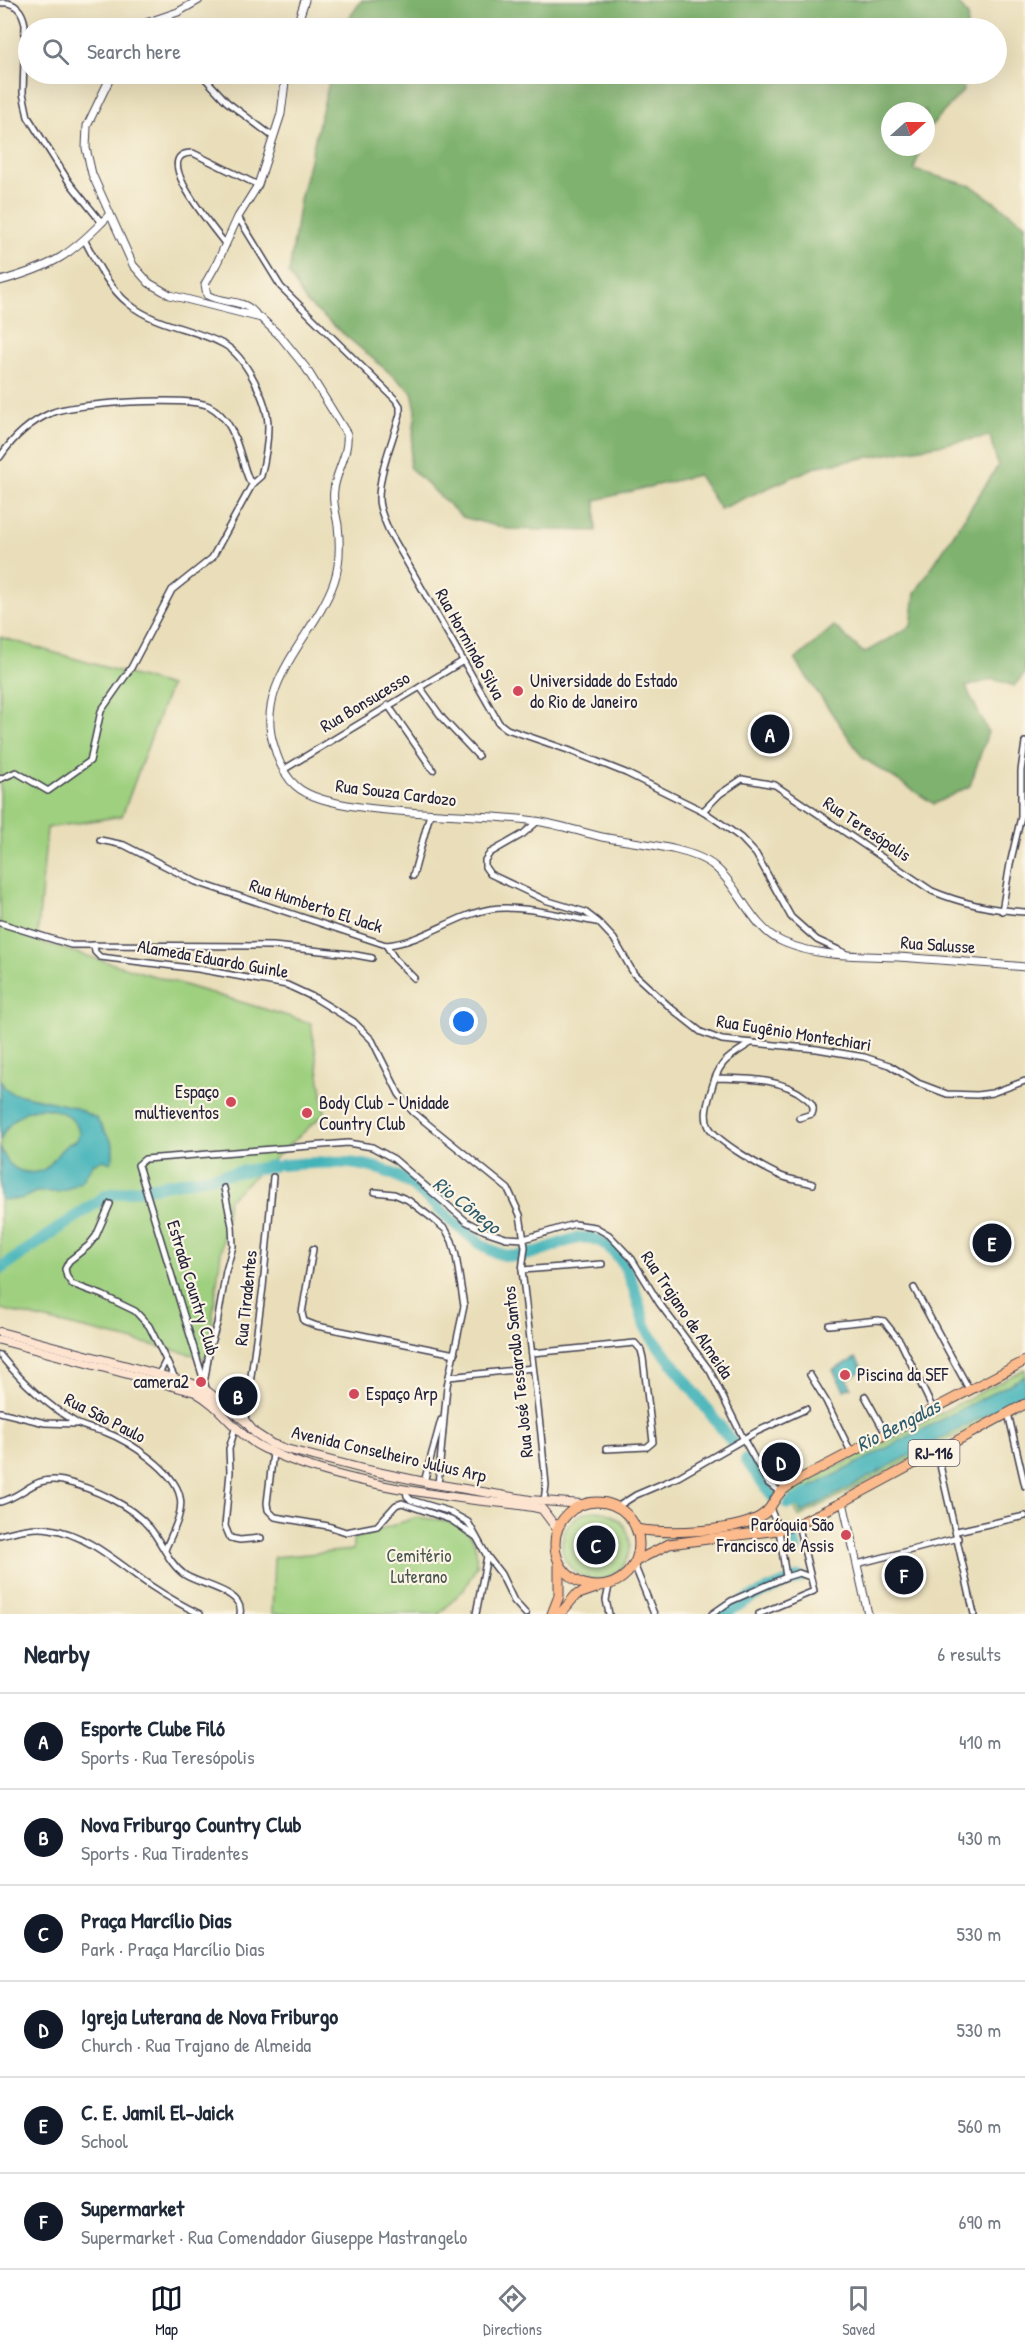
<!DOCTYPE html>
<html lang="en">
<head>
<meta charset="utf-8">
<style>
  body { margin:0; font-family:"Patrick Hand",sans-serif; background:#f6f6f7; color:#1f2937 }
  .compass { position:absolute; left:881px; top:102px; width:54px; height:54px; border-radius:50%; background:#fff; box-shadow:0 6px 24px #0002; rotate:69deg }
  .you { position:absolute; left:464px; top:1022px; width:21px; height:21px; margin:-15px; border:4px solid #fff; border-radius:50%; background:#1a73e8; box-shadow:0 0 0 9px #1a73e833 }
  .badge { display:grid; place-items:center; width:39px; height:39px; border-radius:50%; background:#111827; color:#fff; font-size:20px; font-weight:700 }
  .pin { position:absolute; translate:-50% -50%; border:3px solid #fff; box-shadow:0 2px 6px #0006 }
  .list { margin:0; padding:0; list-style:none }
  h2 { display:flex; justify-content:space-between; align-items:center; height:78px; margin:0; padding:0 24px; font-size:26px }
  h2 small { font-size:20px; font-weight:400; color:#747a83 }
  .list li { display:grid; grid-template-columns:39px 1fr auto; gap:18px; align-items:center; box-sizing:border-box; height:96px; padding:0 24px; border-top:2px solid #e0e1e3 }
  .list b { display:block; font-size:22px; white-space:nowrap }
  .list p { margin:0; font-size:20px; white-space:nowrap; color:#747a83 }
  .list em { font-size:20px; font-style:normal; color:#747a83 }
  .icon { flex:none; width:33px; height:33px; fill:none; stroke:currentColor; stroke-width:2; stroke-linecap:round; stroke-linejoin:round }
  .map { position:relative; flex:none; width:1025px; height:1614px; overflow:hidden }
  .search { position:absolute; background:#fff; box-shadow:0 6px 24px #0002; left:18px; right:18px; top:18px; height:66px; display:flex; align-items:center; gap:15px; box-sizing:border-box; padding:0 21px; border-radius:33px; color:#747a83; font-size:22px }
  .sheet { height:654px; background:#fff }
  nav { display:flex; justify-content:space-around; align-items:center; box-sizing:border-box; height:84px; border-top:2px solid #e0e1e3; background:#fff; font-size:16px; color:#747a83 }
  nav a { display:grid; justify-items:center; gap:3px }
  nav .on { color:#111827 }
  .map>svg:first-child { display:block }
  .green { fill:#9fd07f; stroke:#60795d; stroke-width:1.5 }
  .forest { fill:#7fb26e; stroke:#506a54; stroke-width:1.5 }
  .water { fill:#43b3b9; stroke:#326a7a; stroke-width:1.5 }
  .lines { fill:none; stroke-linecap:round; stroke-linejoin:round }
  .river { stroke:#43b3b9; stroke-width:12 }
  .minor-casing { stroke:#403e4e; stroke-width:8 }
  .tertiary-casing { stroke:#403e4e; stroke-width:9 }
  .secondary-casing { stroke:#403e4e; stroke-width:10 }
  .primary-casing { stroke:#403e4e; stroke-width:11 }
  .minor { stroke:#fff; stroke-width:5 }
  .tertiary { stroke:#fff; stroke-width:7 }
  .secondary { stroke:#fde4d1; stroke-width:8 }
  .primary { stroke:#fbbb8d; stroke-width:9 }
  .poi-dot { fill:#d1495b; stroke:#fcf5e5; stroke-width:2 }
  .labels { text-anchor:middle; stroke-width:4.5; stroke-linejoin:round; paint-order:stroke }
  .shield { fill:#fcf5e5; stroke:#63616e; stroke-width:1.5 }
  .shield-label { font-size:16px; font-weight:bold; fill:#22223b }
  .street-label { font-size:18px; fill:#22223b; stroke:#fcf5e5 }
  .poi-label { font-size:18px; fill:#22223b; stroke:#fcf5e5; text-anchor:start }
  .park-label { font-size:18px; fill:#48564f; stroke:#fcf5e5 }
  .water-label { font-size:20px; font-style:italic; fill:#2f5c6d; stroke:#fcf5e5 }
</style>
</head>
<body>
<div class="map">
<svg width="1025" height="1614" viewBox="0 0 1025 1614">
  <rect width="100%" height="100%" fill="#fcf5e5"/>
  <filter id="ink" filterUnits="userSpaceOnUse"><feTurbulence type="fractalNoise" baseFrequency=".0167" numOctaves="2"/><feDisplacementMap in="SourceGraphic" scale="12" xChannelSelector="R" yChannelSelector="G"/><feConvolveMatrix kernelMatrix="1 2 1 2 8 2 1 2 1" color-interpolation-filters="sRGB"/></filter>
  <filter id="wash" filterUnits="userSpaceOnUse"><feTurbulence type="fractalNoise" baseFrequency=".008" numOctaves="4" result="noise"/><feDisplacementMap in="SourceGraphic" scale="24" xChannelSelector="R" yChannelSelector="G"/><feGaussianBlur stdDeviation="1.35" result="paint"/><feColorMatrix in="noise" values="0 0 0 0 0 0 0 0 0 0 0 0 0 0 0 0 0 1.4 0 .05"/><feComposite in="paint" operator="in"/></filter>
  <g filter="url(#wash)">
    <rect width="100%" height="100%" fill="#e9deb9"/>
    <g class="green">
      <polygon points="0,637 170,686 122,816 47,828 37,941 311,1023 325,1113 228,1200 207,1358 0,1309"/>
      <polygon points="1025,1369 1025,1400 799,1517 788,1494 795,1489"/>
      <circle cx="596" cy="1545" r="34"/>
      <path d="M417,1517C450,1521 481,1523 476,1565L478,1564L464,1589L439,1614H272L274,1557L353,1550V1539Z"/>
    </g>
    <g class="forest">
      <polygon points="362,0 956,0 968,16 967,28 342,28"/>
      <polygon points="331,74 964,74 963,91 926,131 926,111 890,111 890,147 921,147 914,170 972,186 1025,224 1025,673 1014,686 993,679 966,687 988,732 970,786 934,804 863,758 795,660 834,626 864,653 911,626 915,593 998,466 990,436 818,466 720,509 698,475 596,500 596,531 508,529 462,517 409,467 416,410 412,392 306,302 289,274 300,200"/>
    </g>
    <g class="water">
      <path d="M0,1078L4,1087L12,1093L74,1107L96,1118L113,1144V1157L111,1163L104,1160L94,1163L82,1181L66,1190L57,1192H36L21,1199L3,1200L0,1197V1147C5,1158 9,1167 21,1171C56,1180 51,1147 76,1141C93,1119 26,1080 0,1141Z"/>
      <polygon points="856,1358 863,1370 847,1379 851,1387 844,1390 833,1370"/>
      <polygon points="1025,1376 1025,1394 801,1513 794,1496"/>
    </g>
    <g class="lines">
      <g class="river">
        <path d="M283,1165C326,1162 368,1157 406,1181C422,1192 437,1207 451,1220C466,1232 485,1251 504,1255C536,1263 576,1226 600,1241C633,1261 634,1295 646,1327C651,1339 662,1350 670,1360C691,1388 712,1416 733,1443"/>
        <polyline points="0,1269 107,1195 273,1166"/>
        <polyline points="746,1460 774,1498"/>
        <polyline points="789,1504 809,1493"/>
        <polyline points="790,1532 796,1548"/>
        <polyline points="723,1614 752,1597 800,1577"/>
      </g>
    </g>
  </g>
  <g filter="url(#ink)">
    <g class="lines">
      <defs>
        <g id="minor">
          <path d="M0,3C15,1 23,11 25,25L23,93L28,117L69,182L102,223"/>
          <polyline points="202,75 227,102 272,136"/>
          <path d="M238,217L281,287L396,400L400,406V414C393,441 379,471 379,499C379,510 385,521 389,531L499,723L507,729L568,750L626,773L703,811L722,824L741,838L756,854L791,917L817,940L845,953"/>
          <path d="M226,245C216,231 147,152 193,153L258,185"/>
          <path d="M0,457C12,439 30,422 51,413C73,403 189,396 209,406C237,421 238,454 249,480L253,483L261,476C265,460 268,442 268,426C268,401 245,355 223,344C193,328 156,326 129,304C109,288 97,264 85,241"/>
          <polyline points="420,687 443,719 478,756"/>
          <polyline points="388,705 433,770"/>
          <polyline points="283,770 463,661"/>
          <polyline points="0,779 16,772 48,791 90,761 101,711 131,668 172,590 212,558 253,483"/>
          <path d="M703,811L720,794L742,779L775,785L932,891C963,904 992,910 1025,912"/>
          <polyline points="538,821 523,834 490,853 485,860 485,867 490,874 545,900 585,912 598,922 614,939 634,974 672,1009 701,1032 722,1040 817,1049 864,1057 889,1065 918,1083 947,1094 977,1095 992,1093 1025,1081"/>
          <path d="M100,840L124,845L196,882L386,945C423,942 454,915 491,909C519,904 567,917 596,922"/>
          <polyline points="413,876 430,814"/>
          <polyline points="1002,911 1010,864 1021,817 1021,771 1025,742"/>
          <polyline points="0,923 71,945 273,946 350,954 372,958"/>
          <polyline points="94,945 95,952 100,957 198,969 287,985 315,998 354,1022 372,1040 399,1094 413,1112 508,1189 520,1215 525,1247 522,1270 541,1434 546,1485 544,1501"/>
          <polyline points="386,945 395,959 414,978"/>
          <path d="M751,1043C726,1059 719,1061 711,1091C708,1102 703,1116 709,1127C717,1142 765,1169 781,1176C791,1180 802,1181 813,1184"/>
          <path d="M715,1078C745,1079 781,1077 806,1098C812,1103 815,1107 812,1114L799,1118"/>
          <polyline points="375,1192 394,1194 408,1200 433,1219 446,1230 452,1241 456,1256 464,1306 447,1386 438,1485"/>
          <polyline points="110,1204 96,1236 88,1246 69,1261 65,1269 67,1277 72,1284 102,1295 135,1311 149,1326 175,1378"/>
          <polyline points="313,1249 302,1313 304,1321 317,1326 455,1354"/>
          <polyline points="522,1270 602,1264"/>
          <polyline points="914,1288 970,1391"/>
          <polyline points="829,1325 878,1320 884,1321 900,1341 933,1409"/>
          <polyline points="532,1353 635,1343 641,1350 643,1358 653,1442 647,1447 606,1449"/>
          <path d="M0,1355C22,1382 45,1404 75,1422C84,1428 95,1429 105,1432C129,1441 175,1471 180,1497C184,1513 171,1535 165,1550"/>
          <polyline points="159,1374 166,1360"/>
          <polyline points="810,1375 826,1401 851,1452"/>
          <polyline points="449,1377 533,1368"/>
          <polyline points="205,1378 210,1346 217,1324 226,1271 233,1246 232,1226 224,1188"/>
          <polyline points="207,1391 138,1165 145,1159 348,1143 372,1147 394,1159 467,1222 485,1231 506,1238 524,1239 574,1224 595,1227 609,1235 632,1259 659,1303 710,1371 744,1440 768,1483 780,1492"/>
          <polyline points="865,1396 886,1434"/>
          <polyline points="0,1412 45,1423 76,1424"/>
          <polyline points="1008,1413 1025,1486"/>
          <polyline points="245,1421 263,1287 273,1177"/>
          <polyline points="235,1429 229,1449 230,1472 225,1526 230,1538 240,1540 261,1538"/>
          <polyline points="937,1452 974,1614"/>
          <polyline points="273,1453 267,1503 268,1510 275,1517 328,1526 346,1532 377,1526 396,1505 402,1503 451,1520 476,1537"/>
          <polyline points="424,1482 441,1420"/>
          <polyline points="406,1490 407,1496 411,1500 448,1511 468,1522 487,1556 501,1574 514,1601 526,1614"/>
          <path d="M0,1502C25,1496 33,1475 63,1481C92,1488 130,1504 150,1528C162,1543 169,1564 185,1575C200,1585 245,1591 240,1614"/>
          <polyline points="617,1507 636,1495 678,1477 756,1432 806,1409"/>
          <polyline points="770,1508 779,1530 786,1577"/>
          <polyline points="957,1531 1025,1516"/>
          <path d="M0,1535C16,1531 33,1526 50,1529C88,1534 121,1566 151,1586C166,1596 183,1606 200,1614"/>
          <polyline points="634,1564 654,1614"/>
          <polyline points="857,1564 958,1538"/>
          <polyline points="609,1586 606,1600 609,1614"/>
          <polyline points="476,1614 487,1556"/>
          <polyline points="712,1614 731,1601 786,1577 799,1573 810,1577"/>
          <polyline points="759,1614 814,1591 798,1524"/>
        </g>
        <g id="tertiary">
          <polyline points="131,28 178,12 199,0"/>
          <polyline points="296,28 305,0"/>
          <path d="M112,74L87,126L86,148L92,174L133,265L149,283L170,295L261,318L281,337L306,368L347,434C349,455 336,471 334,490C332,502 336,513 338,525C340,543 340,565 334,582C315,636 253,684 274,746C278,760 284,776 296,786C330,818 484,812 535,821C557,824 580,832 602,837C633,843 691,847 714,866C740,887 751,928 783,942C820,958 859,955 898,957C940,960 983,963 1025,967"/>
          <path d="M0,281C54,266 71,255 109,215"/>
          <path d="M257,316C244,297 225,305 207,295L205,284L217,263L238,217L258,185L281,114L286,74"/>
          <polyline points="843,1502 868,1614"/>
        </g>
        <g id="secondary">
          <polyline points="0,1332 191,1383 207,1391 245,1421 255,1433 272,1444 286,1449 363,1469 429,1483 530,1500 582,1504"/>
          <path d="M0,1340L195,1392C224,1408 234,1434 265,1449C319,1475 400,1490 460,1498C487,1502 515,1503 542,1509L557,1529"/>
        </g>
        <g id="primary">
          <circle cx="597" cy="1544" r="42"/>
          <path d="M636,1529C665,1534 742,1533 765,1513C771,1508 774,1500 779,1494C784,1488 791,1484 798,1480L1025,1361"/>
          <polyline points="636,1561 669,1544 779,1530 798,1524 843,1502 1025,1404"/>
          <polyline points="552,1614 559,1596 559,1564"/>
          <polyline points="560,1614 576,1595 596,1588"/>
        </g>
      </defs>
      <use href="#minor" class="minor-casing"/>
      <use href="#tertiary" class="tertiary-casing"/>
      <use href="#secondary" class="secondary-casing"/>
      <use href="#primary" class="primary-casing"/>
      <use href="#minor" class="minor"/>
      <use href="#tertiary" class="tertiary"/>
      <use href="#secondary" class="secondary"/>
      <use href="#primary" class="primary"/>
    </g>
  </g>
  <g class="poi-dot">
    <circle cx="518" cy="691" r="6"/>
    <circle cx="231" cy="1102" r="6"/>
    <circle cx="307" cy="1113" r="6"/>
    <circle cx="845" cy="1375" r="6"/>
    <circle cx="201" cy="1382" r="6"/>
    <circle cx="354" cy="1394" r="6"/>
    <circle cx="846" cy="1535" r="6"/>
  </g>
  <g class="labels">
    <rect class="shield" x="908.5" y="1440" width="51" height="26" rx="4.5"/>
    <g class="shield-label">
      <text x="934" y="1459">RJ-116</text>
    </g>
    <g class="street-label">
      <text transform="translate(470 644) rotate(61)" y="6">Rua Hormindo Silva</text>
      <text transform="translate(365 702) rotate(-31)" y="6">Rua Bonsucesso</text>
      <text transform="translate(396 793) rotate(7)" y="6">Rua Souza Cardozo</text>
      <text transform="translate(867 829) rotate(34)" y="6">Rua Teresópolis</text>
      <text transform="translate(316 906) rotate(18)" y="6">Rua Humberto El Jack</text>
      <text transform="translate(938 945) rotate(4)" y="6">Rua Salusse</text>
      <text transform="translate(213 959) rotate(10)" y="6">Alameda Eduardo Guinle</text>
      <text transform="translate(794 1033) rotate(9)" y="6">Rua Eugênio Montechiari</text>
      <text transform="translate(193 1288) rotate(73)" y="6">Estrada Country Club</text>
      <text transform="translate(246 1298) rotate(-84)" y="6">Rua Tiradentes</text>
      <text transform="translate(687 1315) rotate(56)" y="6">Rua Trajano de Almeida</text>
      <text transform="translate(518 1372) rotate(-96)" y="6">Rua José Tessarollo Santos</text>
      <text transform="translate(105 1418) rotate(27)" y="6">Rua São Paulo</text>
      <text transform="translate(389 1454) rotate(13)" y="6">Avenida Conselheiro Julius Arp</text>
    </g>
    <g class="poi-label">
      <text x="530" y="687">Universidade do Estado<tspan x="530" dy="21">do Rio de Janeiro</tspan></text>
      <text x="219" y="1098" text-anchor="end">Espaço<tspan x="219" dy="21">multieventos</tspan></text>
      <text x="319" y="1109">Body Club - Unidade<tspan x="319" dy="21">Country Club</tspan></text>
      <text x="857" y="1381">Piscina da SEF</text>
      <text x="189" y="1388" text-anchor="end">camera2</text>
      <text x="366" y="1400">Espaço Arp</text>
      <text x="834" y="1531" text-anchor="end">Paróquia São<tspan x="834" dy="21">Francisco de Assis</tspan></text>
    </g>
    <g class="park-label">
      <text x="419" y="1562">Cemitério<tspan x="419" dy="21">Luterano</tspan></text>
    </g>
    <g class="water-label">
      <text transform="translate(467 1205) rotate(38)" y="7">Rio Cônego</text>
      <text transform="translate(898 1425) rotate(-27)" y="7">Rio Bengalas</text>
    </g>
  </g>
</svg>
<svg class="compass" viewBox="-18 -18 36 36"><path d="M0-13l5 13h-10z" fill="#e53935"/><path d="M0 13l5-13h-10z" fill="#747a83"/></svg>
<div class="you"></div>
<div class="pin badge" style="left:770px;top:734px">A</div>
<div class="pin badge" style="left:238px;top:1396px">B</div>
<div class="pin badge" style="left:596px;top:1545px">C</div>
<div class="pin badge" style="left:781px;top:1462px">D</div>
<div class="pin badge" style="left:992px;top:1243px">E</div>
<div class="pin badge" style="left:904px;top:1575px">F</div>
<div class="search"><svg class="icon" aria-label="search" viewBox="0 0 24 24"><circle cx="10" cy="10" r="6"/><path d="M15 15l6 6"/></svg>Search here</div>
</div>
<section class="sheet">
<h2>Nearby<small>6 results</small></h2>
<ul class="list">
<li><span class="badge">A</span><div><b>Esporte Clube Filó</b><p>Sports · Rua Teresópolis</p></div><em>410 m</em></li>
<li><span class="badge">B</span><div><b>Nova Friburgo Country Club</b><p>Sports · Rua Tiradentes</p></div><em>430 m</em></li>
<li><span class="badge">C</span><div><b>Praça Marcílio Dias</b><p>Park · Praça Marcílio Dias</p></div><em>530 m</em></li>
<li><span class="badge">D</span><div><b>Igreja Luterana de Nova Friburgo</b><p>Church · Rua Trajano de Almeida</p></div><em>530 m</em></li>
<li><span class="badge">E</span><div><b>C. E. Jamil El-Jaick</b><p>School</p></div><em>560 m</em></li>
<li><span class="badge">F</span><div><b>Supermarket</b><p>Supermarket · Rua Comendador Giuseppe Mastrangelo</p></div><em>690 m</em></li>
</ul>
</section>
<nav>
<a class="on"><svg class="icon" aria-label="map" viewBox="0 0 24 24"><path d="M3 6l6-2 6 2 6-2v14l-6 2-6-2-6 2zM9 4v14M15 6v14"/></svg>Map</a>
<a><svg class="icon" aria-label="directions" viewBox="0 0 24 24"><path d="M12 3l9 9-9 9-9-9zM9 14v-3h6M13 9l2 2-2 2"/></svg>Directions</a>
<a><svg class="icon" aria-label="saved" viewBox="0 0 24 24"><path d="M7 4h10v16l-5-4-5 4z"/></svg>Saved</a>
</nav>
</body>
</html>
